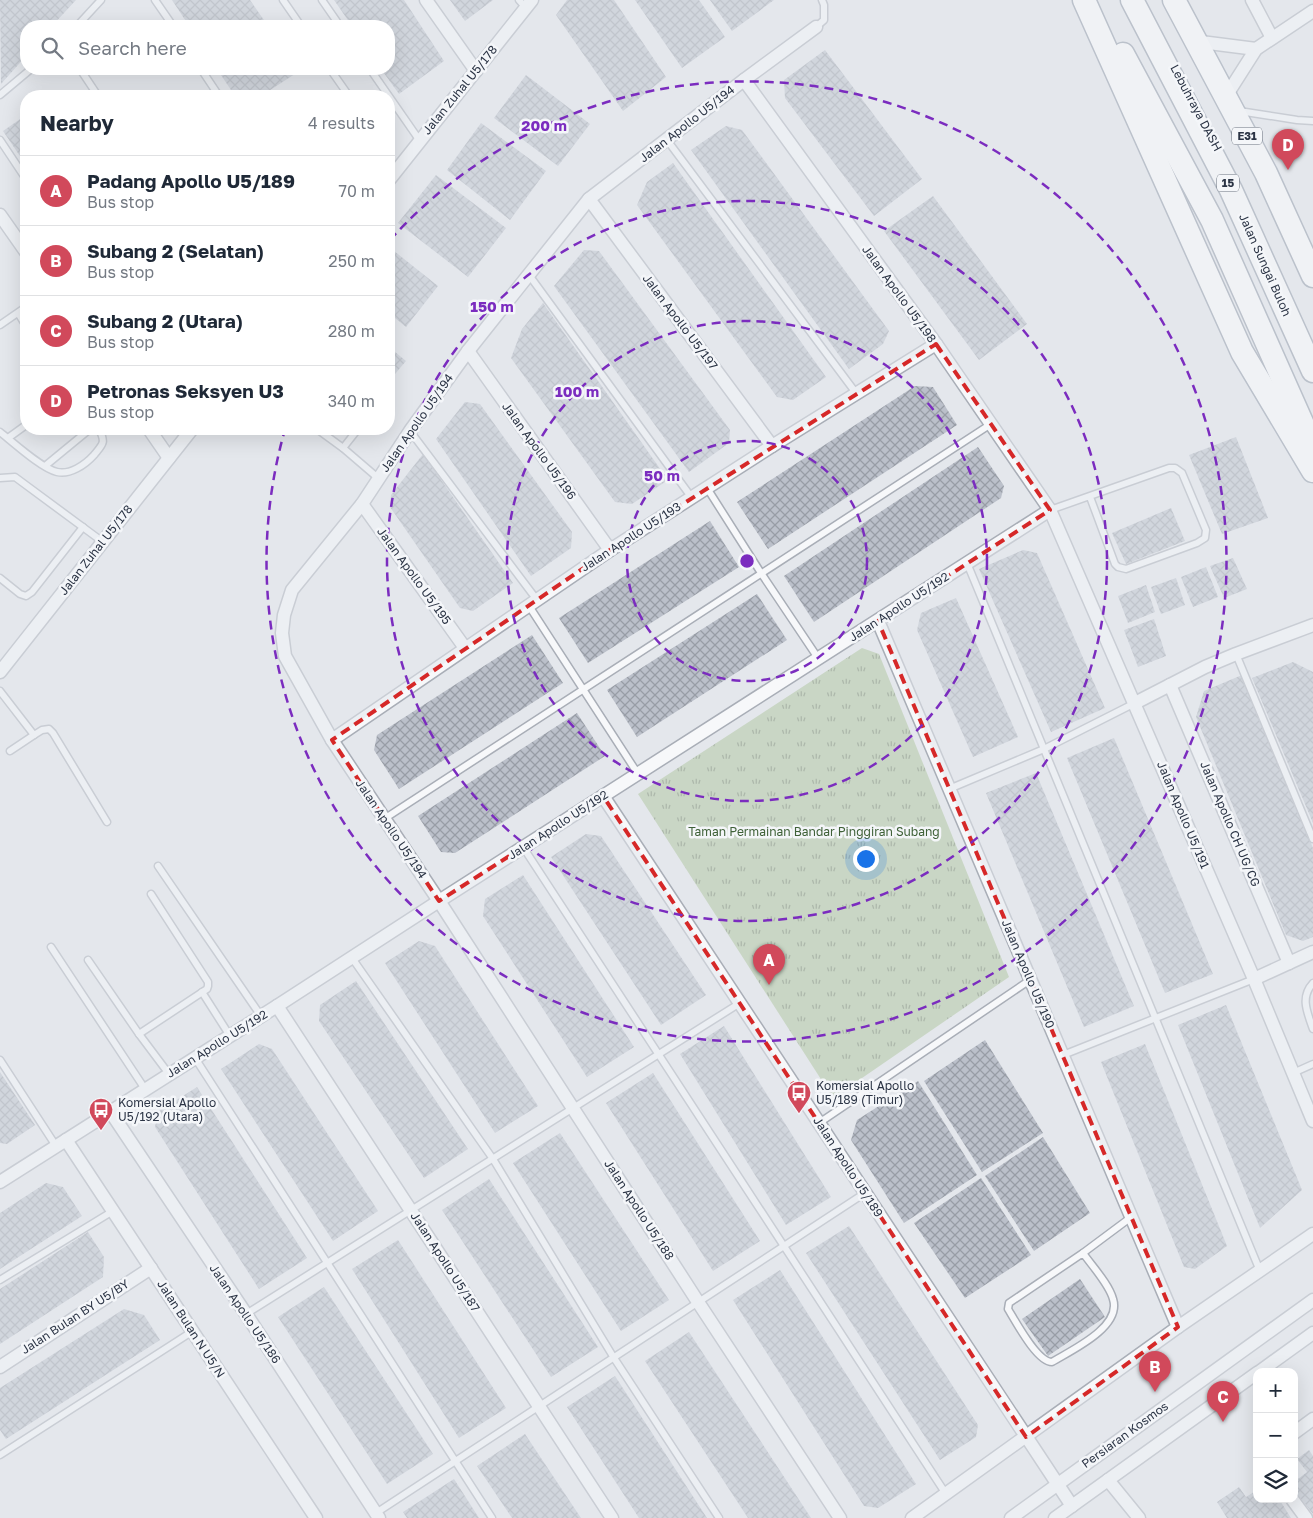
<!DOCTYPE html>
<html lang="en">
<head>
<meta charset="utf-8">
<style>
  body { margin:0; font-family:"Golos Text",sans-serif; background:#f2f2f3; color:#1f2937 }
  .controls { position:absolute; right:15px; bottom:15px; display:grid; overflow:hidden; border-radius:10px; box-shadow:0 5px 20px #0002 }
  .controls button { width:45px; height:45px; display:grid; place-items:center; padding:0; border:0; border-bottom:1px solid #e0e1e3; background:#fff; color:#1f2937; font:25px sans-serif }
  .you { position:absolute; left:865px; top:858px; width:18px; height:18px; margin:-12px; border:4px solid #fff; border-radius:50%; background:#1a73e8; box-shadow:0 0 0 8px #1a73e833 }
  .badge { display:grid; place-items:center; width:32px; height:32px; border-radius:50%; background:#d1495b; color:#fff; font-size:16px; font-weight:700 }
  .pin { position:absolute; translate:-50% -41px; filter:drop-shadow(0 1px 2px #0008) }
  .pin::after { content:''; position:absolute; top:26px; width:18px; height:15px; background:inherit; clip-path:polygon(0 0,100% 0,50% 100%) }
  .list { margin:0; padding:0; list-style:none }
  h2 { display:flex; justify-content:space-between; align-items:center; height:65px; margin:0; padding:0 20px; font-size:21px }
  h2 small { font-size:16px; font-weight:400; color:#747a83 }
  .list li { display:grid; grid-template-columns:32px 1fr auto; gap:15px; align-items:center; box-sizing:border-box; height:70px; padding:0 20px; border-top:1px solid #e0e1e3 }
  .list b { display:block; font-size:19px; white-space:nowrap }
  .list p { margin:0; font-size:16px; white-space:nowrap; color:#747a83 }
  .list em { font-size:16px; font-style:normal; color:#747a83 }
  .icon { flex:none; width:28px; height:28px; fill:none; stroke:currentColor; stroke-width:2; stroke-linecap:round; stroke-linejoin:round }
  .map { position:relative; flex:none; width:1313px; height:1518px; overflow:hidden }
  .search { position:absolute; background:#fff; box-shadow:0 5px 20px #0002; left:20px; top:20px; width:375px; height:55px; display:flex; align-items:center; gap:12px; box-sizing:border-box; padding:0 18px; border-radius:20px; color:#747a83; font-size:19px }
  .panel { position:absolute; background:#fff; box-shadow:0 5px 20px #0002; left:20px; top:90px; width:375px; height:345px; border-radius:20px }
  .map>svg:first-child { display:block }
  .park { fill:url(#park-tufts) }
  .building { fill:url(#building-cross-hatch) }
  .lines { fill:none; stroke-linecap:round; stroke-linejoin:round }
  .lane-casing { stroke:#a9aeb7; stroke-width:9 }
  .street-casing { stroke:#a9aeb7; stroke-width:15 }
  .highway-casing { stroke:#8b94a3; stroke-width:25 }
  .lane { stroke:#f7f8fa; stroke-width:6 }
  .street { stroke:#f7f8fa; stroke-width:12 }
  .highway { stroke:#fff; stroke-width:22 }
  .marked { fill:none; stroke:#d62828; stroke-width:4; stroke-dasharray:10 6; stroke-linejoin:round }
  .ring { fill:none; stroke:#7b2cbf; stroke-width:2.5; stroke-dasharray:9 6 }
  .labels { text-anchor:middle; stroke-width:5; stroke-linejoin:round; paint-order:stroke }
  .shield { fill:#f4f6f9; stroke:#676e7b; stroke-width:1 }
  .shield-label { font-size:11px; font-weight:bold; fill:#2b3445 }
  .street-label { font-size:12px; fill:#2b3445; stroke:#f4f6f9 }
  .park-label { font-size:12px; fill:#3f6138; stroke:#f4f6f9 }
  .poi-label { font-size:12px; fill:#2b3445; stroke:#f4f6f9; text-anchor:start }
  .centre { fill:#7b2cbf; stroke:#f4f6f9; stroke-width:2.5 }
  .ring-label { font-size:15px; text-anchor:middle; font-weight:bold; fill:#7b2cbf; stroke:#f4f6f9; stroke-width:5; stroke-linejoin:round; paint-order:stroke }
</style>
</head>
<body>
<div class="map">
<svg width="1313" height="1518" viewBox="0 0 1313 1518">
  <defs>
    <pattern id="park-tufts" width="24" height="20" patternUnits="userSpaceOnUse" patternTransform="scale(1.25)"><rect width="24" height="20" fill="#c9d6c5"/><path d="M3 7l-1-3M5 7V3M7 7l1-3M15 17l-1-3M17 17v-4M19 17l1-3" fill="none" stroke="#adb8ab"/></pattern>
    <pattern id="building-cross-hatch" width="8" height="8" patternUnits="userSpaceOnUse" patternTransform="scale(1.25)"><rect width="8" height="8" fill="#bbc0ca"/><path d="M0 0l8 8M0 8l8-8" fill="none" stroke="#989da6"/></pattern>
  </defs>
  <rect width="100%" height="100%" fill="#e4e7ec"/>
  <polygon class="park" points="862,648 879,654 1009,977 833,1098 638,794"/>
  <g class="building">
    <polygon points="0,0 76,0 52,26 26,26 26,56 1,84"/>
    <polygon points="172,0 250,0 268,26 189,26"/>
    <polygon points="334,0 404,0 444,61 399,94 381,69 389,69 389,26 352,26"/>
    <polygon points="450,0 493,0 465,21"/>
    <polygon points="567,0 614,0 666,77 623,111 556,15"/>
    <polygon points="635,0 699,0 725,37 682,68"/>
    <polygon points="710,0 774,0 732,31"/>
    <polygon points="825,50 922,179 874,216 785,98 784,80"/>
    <polygon points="217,69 296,69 298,72 261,96 235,96"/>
    <polygon points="526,75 590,124 558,166 494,118"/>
    <polygon points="26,115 26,165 3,131"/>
    <polygon points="481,123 546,171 510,220 447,170"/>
    <polygon points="726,126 742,130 889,331 883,344 849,369 691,150"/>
    <polygon points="673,163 826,377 793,400 777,397 637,205 647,182"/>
    <polygon points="436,175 506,228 468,277 398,223"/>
    <polygon points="933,196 1027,324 979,360 884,231"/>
    <polygon points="389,247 438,286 406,327 389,313"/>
    <polygon points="584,250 599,251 730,430 729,443 689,472 554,286"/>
    <polygon points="543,303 668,480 632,504 615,502 511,358 522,329"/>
    <polygon points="389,347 406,361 389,381"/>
    <polygon points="915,386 933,387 957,425 768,549 737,502"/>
    <polygon points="465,402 480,404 572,532 571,548 531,576 436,439"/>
    <polygon points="1236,437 1268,518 1222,534 1189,455"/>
    <polygon points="978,447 1004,486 1001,498 814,622 784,576"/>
    <polygon points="423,454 513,583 473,611 460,608 390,507 391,495"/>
    <polygon points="1171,508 1185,541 1126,564 1112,533"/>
    <polygon points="710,521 739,567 588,663 559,618"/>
    <polygon points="1023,550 1037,553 1105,708 1051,732 979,569"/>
    <polygon points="1233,558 1247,589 1224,598 1210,566"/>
    <polygon points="1206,567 1218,597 1193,607 1181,577"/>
    <polygon points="1176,578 1185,605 1161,614 1151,587"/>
    <polygon points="1146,585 1155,612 1128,623 1118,596"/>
    <polygon points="757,594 787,640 637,737 607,690"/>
    <polygon points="956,598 1018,737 973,757 917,630 921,613"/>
    <polygon points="1154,619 1166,656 1138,667 1124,630"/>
    <polygon points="532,635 563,683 399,789 374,750 377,735"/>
    <polygon points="1293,662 1313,672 1313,823 1252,678"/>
    <polygon points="1242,675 1313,848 1313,937 1303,941 1286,935 1196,717 1204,691"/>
    <polygon points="577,713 605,756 455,853 441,852 418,816"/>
    <polygon points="1114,738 1213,974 1165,993 1067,758"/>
    <polygon points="1036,773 1134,1006 1084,1027 986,793"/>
    <polygon points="586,834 601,836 706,995 661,1025 551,857"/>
    <polygon points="523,875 634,1047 587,1077 483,916 485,899"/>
    <polygon points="419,941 435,946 538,1106 495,1133 385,963"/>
    <polygon points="356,981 468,1149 424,1178 319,1021 320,1005"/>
    <polygon points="1226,1005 1302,1190 1260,1228 1178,1025"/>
    <polygon points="724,1026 831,1197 786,1225 680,1054"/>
    <polygon points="985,1040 1043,1133 982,1172 924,1081"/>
    <polygon points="259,1044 272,1049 378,1211 333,1241 221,1069"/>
    <polygon points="1145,1044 1227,1246 1195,1269 1184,1267 1101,1062"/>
    <polygon points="0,1072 35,1125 7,1144 0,1143"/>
    <polygon points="653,1073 760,1241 713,1271 606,1103"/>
    <polygon points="918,1081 977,1175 904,1223 851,1140 857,1120"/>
    <polygon points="197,1087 307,1258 259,1289 155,1127 158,1112"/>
    <polygon points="560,1133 669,1300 621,1331 513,1163"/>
    <polygon points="1043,1137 1090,1213 1034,1251 985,1176"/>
    <polygon points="981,1178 1031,1255 965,1298 914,1223"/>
    <polygon points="489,1179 598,1347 551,1377 442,1210"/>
    <polygon points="46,1183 63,1187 82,1216 0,1269 0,1213"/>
    <polygon points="849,1226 978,1425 976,1437 940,1460 806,1253"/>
    <polygon points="88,1232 104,1257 103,1277 0,1344 0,1289"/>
    <polygon points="398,1240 506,1408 459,1438 352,1269"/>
    <polygon points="780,1270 916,1484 878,1508 864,1506 733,1300"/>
    <polygon points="1080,1279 1105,1317 1048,1356 1022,1319"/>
    <polygon points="324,1287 433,1454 387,1484 278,1317"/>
    <polygon points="124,1309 144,1315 160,1340 6,1439 0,1430 0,1388"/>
    <polygon points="689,1332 811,1518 748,1518 645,1361"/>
    <polygon points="615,1376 707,1518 639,1518 567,1407"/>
    <polygon points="525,1434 581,1518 512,1518 477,1466"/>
    <polygon points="1309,1450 1313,1456 1313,1514 1294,1490 1294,1482 1307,1472 1297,1459"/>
    <polygon points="454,1479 479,1518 407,1518 403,1512"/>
    <polygon points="1239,1487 1246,1497 1257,1490 1257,1499 1279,1499 1291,1518 1227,1518 1217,1502"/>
  </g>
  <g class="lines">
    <defs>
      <g id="lane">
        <polyline points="155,0 173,26"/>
        <polyline points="283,0 301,26"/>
        <polyline points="322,0 340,26"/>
        <polyline points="519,0 526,8"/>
        <polyline points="77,26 101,0"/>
        <polyline points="816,27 824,20 824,5 822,0"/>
        <polyline points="80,69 98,96"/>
        <polyline points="201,69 219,96"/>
        <polyline points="330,69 349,96"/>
        <polyline points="370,69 420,141"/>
        <polyline points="0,95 31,69"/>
        <polyline points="1239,111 1297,120 1313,121"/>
        <polyline points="0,140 26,179"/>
        <polyline points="667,140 856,393"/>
        <polyline points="529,275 692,498"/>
        <polyline points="18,313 26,326"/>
        <polyline points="0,325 26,307"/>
        <polyline points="317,429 343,448 378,478"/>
        <polyline points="410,431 537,600"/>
        <path d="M0,432C14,443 41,468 57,472C70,475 85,465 94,455C103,444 106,443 99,429"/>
        <polyline points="8,438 26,425"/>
        <polyline points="343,448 358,429"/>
        <polyline points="45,466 90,429"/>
        <polyline points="0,478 15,477 103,542"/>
        <polyline points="707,488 761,573 818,658"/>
        <polyline points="1050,510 1169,468 1175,468 1182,473 1206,530 1205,538 1197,543 1126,569 1118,567 1115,564 1090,497"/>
        <polyline points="967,563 1260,1271"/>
        <polyline points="0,578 20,594 26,596 32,592 83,527"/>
        <polyline points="529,606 638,774"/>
        <polyline points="1236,654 1313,839"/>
        <polyline points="0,691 34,735 42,730 49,729 53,733 107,822"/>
        <polyline points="10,751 34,735"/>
        <polyline points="949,789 1044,749 1135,703"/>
        <polyline points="384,819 991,424"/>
        <path d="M523,847C665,1062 804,1279 946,1494"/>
        <polyline points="158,866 261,1016"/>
        <polyline points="51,947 145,1089"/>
        <polyline points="352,958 493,1159 614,1358 719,1518"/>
        <polyline points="88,960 139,1034 169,1074"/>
        <path d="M1313,983C1300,997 1307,1012 1313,1029"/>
        <polyline points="202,992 230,1036"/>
        <polyline points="139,1034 207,989 208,986 208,982 151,894"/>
        <polyline points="1063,1055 1254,979"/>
        <polyline points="195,1058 492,1518"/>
        <polyline points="0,1060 56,1146"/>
        <polyline points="1293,1073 1313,1064"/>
        <polyline points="819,1123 1030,980"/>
        <path d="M1083,1253C1092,1266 1109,1284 1113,1299C1122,1327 1072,1350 1052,1362C1037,1362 1016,1322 1008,1309L1009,1303Z"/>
        <polyline points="1083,1253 1130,1218"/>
        <polyline points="0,1280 113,1211"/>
        <polyline points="246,1314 740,1003"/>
        <polyline points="0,1455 193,1331"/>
        <polyline points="376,1513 865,1193"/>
      </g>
      <g id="street">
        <polyline points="426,0 476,71"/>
        <polyline points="1252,0 1272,38"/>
        <polyline points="816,27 744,80 589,199 468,351 410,431 362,504 292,590 284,615 282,633 285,656 332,740 439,901 698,1302 840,1518"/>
        <polyline points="1201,42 1256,49"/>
        <polyline points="744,80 936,344 1050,510 1254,979 1313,1121"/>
        <polyline points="1228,93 1256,49 1313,11"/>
        <polyline points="389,180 532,0"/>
        <polyline points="589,199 772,446"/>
        <polyline points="0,215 26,252"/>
        <polyline points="468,351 610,550"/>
        <polyline points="149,429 169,458"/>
        <polyline points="362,504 465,648"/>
        <polyline points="878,621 1178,1327"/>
        <polyline points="0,672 192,429"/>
        <polyline points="1170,685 1289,963"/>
        <polyline points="1135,703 1205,667 1236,654 1313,625"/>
        <polyline points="332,740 610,550 772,446 936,344"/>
        <polyline points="603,796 1072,1506"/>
        <polyline points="1254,979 1313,952"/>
        <polyline points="277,1006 612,1518"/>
        <polyline points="110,1111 246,1314 379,1518"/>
        <polyline points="66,1140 316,1518"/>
        <polyline points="0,1182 277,1006 439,901 1050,510"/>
        <polyline points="0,1367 151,1268"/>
        <polyline points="1259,1372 1313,1333"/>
        <polyline points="1294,1433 1313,1419"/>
        <polyline points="1108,1480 1139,1518"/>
        <polyline points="1292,1499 1306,1518"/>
        <polyline points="912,1518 1178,1327 1313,1234"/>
        <polyline points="1011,1518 1313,1300"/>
        <polyline points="1055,1518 1257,1373"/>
      </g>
      <g id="highway">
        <polyline points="1084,0 1242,352 1313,471"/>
        <polyline points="1132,0 1231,190 1313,371"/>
        <polyline points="1174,0 1266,173 1313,276"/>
        <polyline points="1123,54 1212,220 1313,447"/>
      </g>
    </defs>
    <use href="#lane" class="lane-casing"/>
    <use href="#street" class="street-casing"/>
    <use href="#highway" class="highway-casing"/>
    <use href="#lane" class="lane"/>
    <use href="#street" class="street"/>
    <use href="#highway" class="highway"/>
  </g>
  <path d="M0 0H1313V1518H0ZM936,344L1050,510L878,621L1178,1327L1026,1437L603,796L439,901L332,740L610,550Z" fill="#e4e7ec" fill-opacity=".55" fill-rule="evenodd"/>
  <path class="marked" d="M936,344L1050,510L878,621L1178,1327L1026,1437L603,796L439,901L332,740L610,550Z"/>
  <g class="ring">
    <circle cx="747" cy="561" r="120"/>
    <circle cx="747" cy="561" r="240"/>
    <circle cx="747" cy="561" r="360"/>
    <path d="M390 240A480 480 0 1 1 284 433"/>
  </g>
  <defs>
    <symbol id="bus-pin" viewBox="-11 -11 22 30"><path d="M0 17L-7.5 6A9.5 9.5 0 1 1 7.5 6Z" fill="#d1495b" stroke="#f4f6f9"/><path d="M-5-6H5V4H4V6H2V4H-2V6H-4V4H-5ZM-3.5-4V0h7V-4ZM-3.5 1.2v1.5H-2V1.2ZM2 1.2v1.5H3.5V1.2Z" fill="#fff"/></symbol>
  </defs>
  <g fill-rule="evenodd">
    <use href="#bus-pin" x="785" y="1079" width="28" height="38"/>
    <use href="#bus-pin" x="87" y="1096" width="28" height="38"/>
  </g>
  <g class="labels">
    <g class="shield">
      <rect x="1232" y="127.5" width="30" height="17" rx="4"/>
      <rect x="1217" y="174.5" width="22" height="17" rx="4"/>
    </g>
    <g class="shield-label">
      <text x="1247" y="140">E31</text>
      <text x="1228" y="187">15</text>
    </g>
    <g class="street-label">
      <text transform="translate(460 90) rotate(-51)" y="4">Jalan Zuhal U5/178</text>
      <text transform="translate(1196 108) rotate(62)" y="4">Lebuhraya DASH</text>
      <text transform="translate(687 124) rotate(-38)" y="4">Jalan Apollo U5/194</text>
      <text transform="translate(1265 265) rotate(66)" y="4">Jalan Sungai Buloh</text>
      <text transform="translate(899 294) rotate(54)" y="4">Jalan Apollo U5/198</text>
      <text transform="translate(680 322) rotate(53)" y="4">Jalan Apollo U5/197</text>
      <text transform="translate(417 423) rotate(-55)" y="4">Jalan Apollo U5/194</text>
      <text transform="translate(539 451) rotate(54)" y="4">Jalan Apollo U5/196</text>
      <text transform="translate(631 537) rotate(-33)" y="4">Jalan Apollo U5/193</text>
      <text transform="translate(96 550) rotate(-52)" y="4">Jalan Zuhal U5/178</text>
      <text transform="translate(414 576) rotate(54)" y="4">Jalan Apollo U5/195</text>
      <text transform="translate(899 607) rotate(-33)" y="4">Jalan Apollo U5/192</text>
      <text transform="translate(1183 815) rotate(67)" y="4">Jalan Apollo U5/191</text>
      <text transform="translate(1230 824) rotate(67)" y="4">Jalan Apollo CH UG/CG</text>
      <text transform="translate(558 825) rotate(-33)" y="4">Jalan Apollo U5/192</text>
      <text transform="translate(391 829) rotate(56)" y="4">Jalan Apollo U5/194</text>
      <text transform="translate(1028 974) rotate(67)" y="4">Jalan Apollo U5/190</text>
      <text transform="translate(217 1044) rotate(-32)" y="4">Jalan Apollo U5/192</text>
      <text transform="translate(848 1167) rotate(57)" y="4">Jalan Apollo U5/189</text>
      <text transform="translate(639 1210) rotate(57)" y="4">Jalan Apollo U5/188</text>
      <text transform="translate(445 1262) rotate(57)" y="4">Jalan Apollo U5/187</text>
      <text transform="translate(245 1314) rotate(56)" y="4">Jalan Apollo U5/186</text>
      <text transform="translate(75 1317) rotate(-33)" y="4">Jalan Bulan BY U5/BY</text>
      <text transform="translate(191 1329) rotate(57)" y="4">Jalan Bulan N U5/N</text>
      <text transform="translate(1125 1435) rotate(-36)" y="4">Persiaran Kosmos</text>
    </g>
    <g class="park-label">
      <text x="814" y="836">Taman Permainan Bandar Pinggiran Subang</text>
    </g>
    <g class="poi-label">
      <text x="816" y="1090">Komersial Apollo<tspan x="816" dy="14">U5/189 (Timur)</tspan></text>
      <text x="118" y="1107">Komersial Apollo<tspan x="118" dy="14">U5/192 (Utara)</tspan></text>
    </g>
  </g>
  <circle cx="747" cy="561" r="8" class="centre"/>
  <g class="ring-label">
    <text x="544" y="131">200 m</text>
    <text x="492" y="312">150 m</text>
    <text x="577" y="397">100 m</text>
    <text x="662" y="481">50 m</text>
  </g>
</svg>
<div class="controls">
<button>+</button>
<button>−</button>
<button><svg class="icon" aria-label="layers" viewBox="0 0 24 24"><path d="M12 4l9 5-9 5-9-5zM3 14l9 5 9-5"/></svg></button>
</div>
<div class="you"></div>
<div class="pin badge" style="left:769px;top:985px">A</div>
<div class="pin badge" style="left:1155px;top:1392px">B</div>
<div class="pin badge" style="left:1223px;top:1422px">C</div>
<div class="pin badge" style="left:1288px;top:170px">D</div>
<div class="search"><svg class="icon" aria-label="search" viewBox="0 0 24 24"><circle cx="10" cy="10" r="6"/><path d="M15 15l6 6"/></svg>Search here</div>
<section class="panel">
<h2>Nearby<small>4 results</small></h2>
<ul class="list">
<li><span class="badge">A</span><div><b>Padang Apollo U5/189</b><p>Bus stop</p></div><em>70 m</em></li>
<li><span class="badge">B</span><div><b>Subang 2 (Selatan)</b><p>Bus stop</p></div><em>250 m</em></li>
<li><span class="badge">C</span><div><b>Subang 2 (Utara)</b><p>Bus stop</p></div><em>280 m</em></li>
<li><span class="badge">D</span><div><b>Petronas Seksyen U3</b><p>Bus stop</p></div><em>340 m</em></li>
</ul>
</section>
</div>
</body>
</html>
